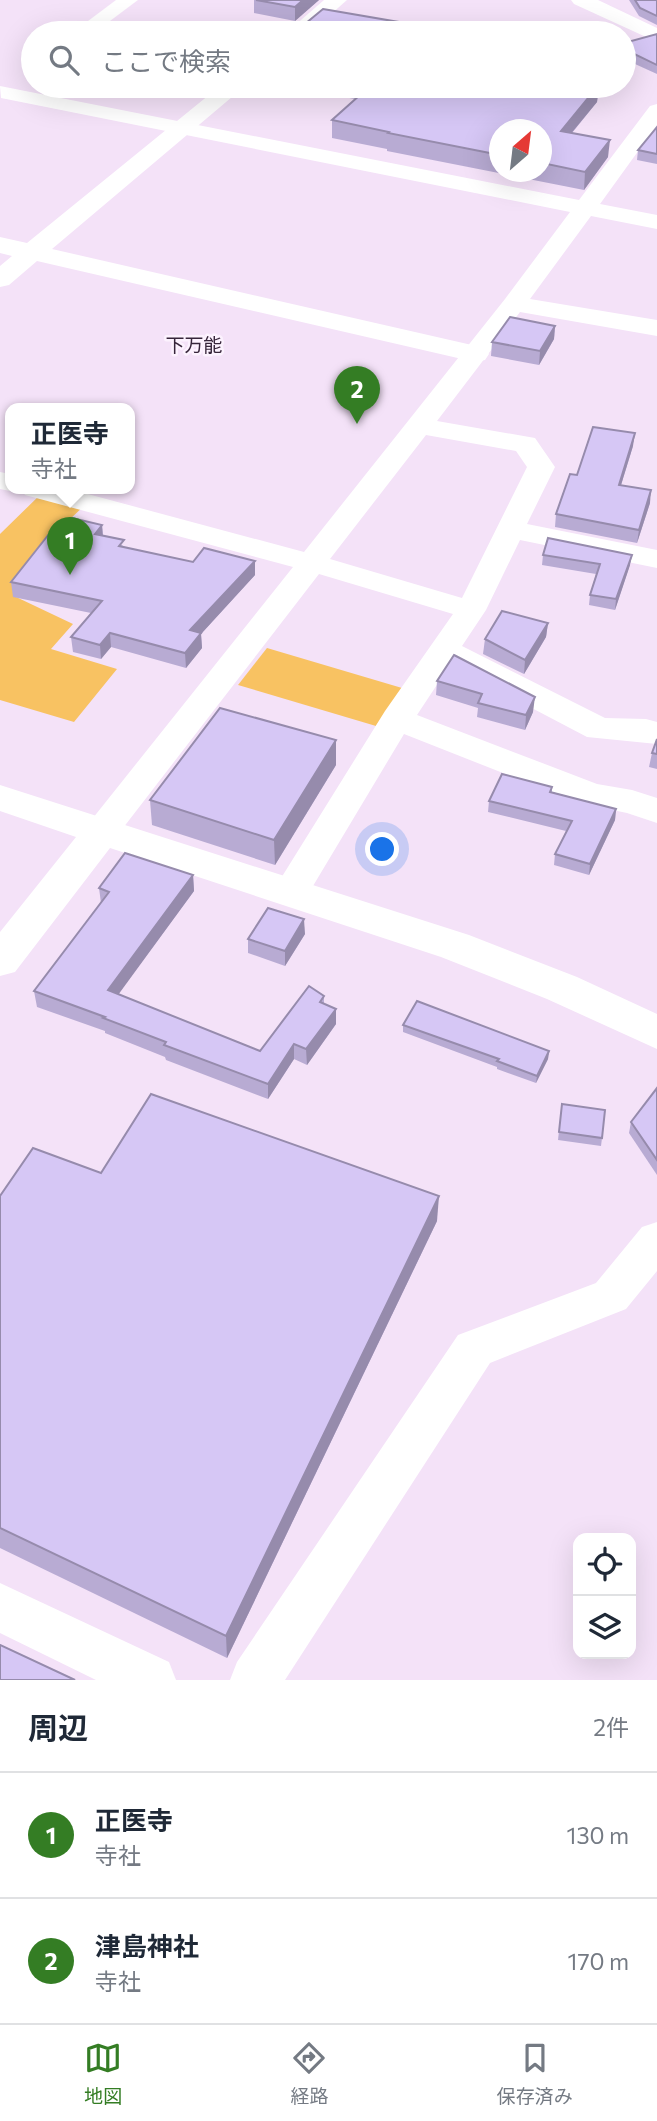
<!DOCTYPE html>
<html lang="ja">
<head>
<meta charset="utf-8">
<style>
  body { margin:0; font-family:Commissioner,"Noto Sans JP",sans-serif; background:#f6f6f7; color:#1f2937 }
  .controls { position:absolute; right:21px; bottom:21px; display:grid; overflow:hidden; border-radius:14px; box-shadow:0 7px 28px #0002 }
  .controls button { width:63px; height:63px; display:grid; place-items:center; padding:0; border:0; border-bottom:2px solid #e0e1e3; background:#fff; color:#1f2937; font:35px sans-serif }
  .compass { position:absolute; left:489px; top:119px; width:63px; height:63px; border-radius:50%; background:#fff; box-shadow:0 7px 28px #0002; rotate:28deg }
  .you { position:absolute; left:383px; top:850px; width:24px; height:24px; margin:-18px; border:5px solid #fff; border-radius:50%; background:#1a73e8; box-shadow:0 0 0 10px #1a73e833 }
  .badge { display:grid; place-items:center; width:46px; height:46px; border-radius:50%; background:#347d24; color:#fff; font-size:23px; font-weight:700 }
  .pin { position:absolute; translate:-50% -58px; filter:drop-shadow(0 2px 4px #0008) }
  .pin::after { content:''; position:absolute; top:37px; width:24px; height:21px; background:inherit; clip-path:polygon(0 0,100% 0,50% 100%) }
  .popup { position:absolute; left:5px; top:403px; width:130px; height:91px; box-sizing:border-box; display:grid; place-content:center; border-radius:14px; background:#fff; filter:drop-shadow(0 2px 5px #0005); font-size:23px; white-space:nowrap; color:#747a83 }
  .popup b { font-size:26px; color:#1f2937 }
  .popup::after { content:''; position:absolute; left:50%; top:100%; margin-left:-14px; border:14px solid transparent; border-top-color:#fff }
  .list { margin:0; padding:0; list-style:none }
  h2 { display:flex; justify-content:space-between; align-items:center; height:91px; margin:0; padding:0 28px; font-size:30px }
  h2 small { font-size:23px; font-weight:400; color:#747a83 }
  .list li { display:grid; grid-template-columns:46px 1fr auto; gap:21px; align-items:center; box-sizing:border-box; height:126px; padding:0 28px; border-top:2px solid #e0e1e3 }
  .list b { display:block; font-size:26px; white-space:nowrap }
  .list p { margin:0; font-size:23px; white-space:nowrap; color:#747a83 }
  .list em { font-size:23px; font-style:normal; color:#747a83 }
  .icon { flex:none; width:38px; height:38px; fill:none; stroke:currentColor; stroke-width:2; stroke-linecap:round; stroke-linejoin:round }
  .map { position:relative; flex:none; width:657px; height:1680px; overflow:hidden }
  .search { position:absolute; background:#fff; box-shadow:0 7px 28px #0002; left:21px; right:21px; top:21px; height:77px; display:flex; align-items:center; gap:18px; box-sizing:border-box; padding:0 24px; border-radius:38px; color:#747a83; font-size:26px }
  .sheet { height:343px; background:#fff }
  nav { display:flex; justify-content:space-around; align-items:center; box-sizing:border-box; height:98px; border-top:2px solid #e0e1e3; background:#fff; font-size:19px; color:#747a83 }
  nav a { display:grid; justify-items:center; gap:4px }
  nav .on { color:#347d24 }
  .map>svg:first-child { display:block }
  .green { fill:#f8c262 }
  .lines { fill:none; stroke-linecap:round; stroke-linejoin:round }
  .street { fill:#fff; fill-rule:evenodd }
  .secondary { fill:#fff; fill-rule:evenodd }
  .wall { fill:#b8abd3; fill-rule:evenodd }
  .shaded-wall { fill:#968bac }
  .building { fill:#d6c7f5; stroke:#968bac; stroke-width:2 }
  .labels { text-anchor:middle; stroke-width:5; stroke-linejoin:round; paint-order:stroke }
  .far-quarter-label { font-size:19px; fill:#36253a; stroke:#fcf2fe }
</style>
</head>
<body>
<div class="map">
<svg width="657" height="1680" viewBox="0 0 657 1680">
  <rect width="100%" height="100%" fill="#f4e2f8"/>
  <g class="green">
    <polygon points="43,492 87,503 47,541 14,596 73,624 51,649 117,669 74,722 0,700 0,534"/>
    <polygon points="267,648 402,688 376,726 238,685"/>
  </g>
  <g class="lines">
    <g class="street">
      <polygon points="116,0 138,0 94,33 72,33"/>
      <path d="M0,86L579,200L650,106L657,104V125L600,204L657,215V229L591,216L530,299L657,320V336L520,312L437,421L535,438L555,467L527,524L657,550V568L520,540L486,610L462,646L605,718L646,719L657,722V744L587,737L450,665L417,715L597,784L632,790L657,798V823L627,813L579,803L404,734L304,901L291,905L278,901L273,892L278,883L385,711L453,614L319,574L113,841L101,844L89,841L84,832L89,823L293,567L25,495L21,489H69L304,552L505,299L570,212L1,98ZM426,435L516,451L527,467L462,598L330,559Z"/>
      <polygon points="0,472 10,474 10,489 19,489 10,491 0,489"/>
      <polygon points="657,1222 657,1271 626,1309 490,1363 285,1680 230,1680 237,1662 458,1335 596,1283 642,1227"/>
      <polygon points="0,1583 169,1662 176,1680 96,1680 0,1633"/>
    </g>
    <g class="secondary">
      <polygon points="324,0 347,0 310,33 286,33"/>
      <polygon points="571,0 598,0 657,28 657,42 574,4"/>
      <polygon points="220,86 245,86 52,249 485,348 489,354 485,360 475,362 37,261 9,285 0,287 0,266 12,256 0,253 0,237 27,243"/>
      <polygon points="0,785 469,935 577,977 657,1014 657,1049 547,999 441,957 110,848 15,972 0,976 0,932 76,837 0,811"/>
    </g>
  </g>
  <g class="wall">
    <polygon points="254,0 319,0 295,21 254,13"/>
    <polygon points="629,0 657,0 657,25 639,16"/>
    <polygon points="657,34 657,74 624,59 624,43"/>
    <polygon points="141,86 159,86 155,89"/>
    <path d="M282,86H599L597,102L572,133L608,157L584,190L387,151V149L332,138V120L355,99ZM500,130H542V172H500Z"/>
    <polygon points="657,127 657,164 637,160 638,150"/>
    <polygon points="555,326 554,339 539,365 491,356 492,342"/>
    <polygon points="633,446 621,485 650,503 637,543 555,527 556,514 577,475"/>
    <polygon points="102,525 103,535 125,547 193,562 255,561 255,575 201,634 202,648 186,668 111,647 101,659 73,652 71,637 91,613 13,597 11,582 58,536"/>
    <polygon points="543,555 630,565 615,610 589,605 590,595 596,574 542,565"/>
    <polygon points="548,623 546,637 524,674 483,654 485,639"/>
    <polygon points="454,655 533,712 525,730 477,717 478,708 436,695 437,681"/>
    <polygon points="657,739 657,769 649,767 652,753"/>
    <polygon points="336,765 275,865 152,825 150,800"/>
    <polygon points="552,787 552,792 616,809 615,820 589,875 554,865 555,854 566,831 488,812 489,801"/>
    <polygon points="193,875 194,891 118,994 260,1051 324,996 324,1004 336,1009 336,1024 307,1065 294,1059 268,1099 166,1060 165,1057 105,1033 105,1031 37,1007 34,991 101,903 99,888"/>
    <polygon points="305,934 285,966 248,953 248,939"/>
    <polygon points="403,1025 549,1051 548,1059 536,1083 497,1069 497,1067 403,1032"/>
    <polygon points="657,1088 657,1175 629,1133 631,1122"/>
    <polygon points="562,1104 602,1138 601,1146 558,1140"/>
    <polygon points="101,1173 437,1221 227,1658 0,1548 0,1196"/>
  </g>
  <g class="shaded-wall">
    <polygon points="303,0 319,0 295,21 295,7"/>
    <polygon points="416,25 416,33 407,33"/>
    <polygon points="599,86 597,102 559,148 561,131"/>
    <polygon points="610,140 608,157 584,190 585,172"/>
    <polygon points="555,326 554,339 539,365 540,351"/>
    <polygon points="635,433 633,446 617,498 619,485"/>
    <polygon points="651,490 650,503 637,543 639,530"/>
    <polygon points="102,525 103,539 95,534"/>
    <polygon points="632,555 630,565 615,610 616,599"/>
    <polygon points="255,561 255,575 201,634 202,648 186,668 185,653 190,630"/>
    <polygon points="548,623 546,637 524,674 525,660"/>
    <polygon points="110,633 111,647 101,659 100,645"/>
    <polygon points="535,697 533,712 525,730 526,715"/>
    <polygon points="336,740 336,765 275,865 274,840"/>
    <polygon points="616,809 615,820 589,875 590,864"/>
    <polygon points="193,875 194,891 110,1006 108,990"/>
    <polygon points="304,919 305,934 285,966 285,951"/>
    <polygon points="336,1009 336,1024 307,1065 306,1049"/>
    <polygon points="294,1044 294,1059 268,1099 268,1084"/>
    <polygon points="549,1051 548,1059 536,1083 537,1076"/>
    <polygon points="439,1196 437,1221 227,1658 226,1636"/>
  </g>
  <g class="building">
    <polygon points="256,0 303,0 295,7"/>
    <polygon points="635,0 657,0 657,16 640,8"/>
    <polygon points="323,9 416,25 407,33 294,33"/>
    <polygon points="657,34 657,65 624,49 624,43"/>
    <polygon points="370,86 598,86 561,131 610,140 585,172 542,163 542,130 500,130 500,155 388,133 389,132 332,120"/>
    <polygon points="657,127 657,154 638,150"/>
    <polygon points="510,317 555,326 540,351 492,342"/>
    <polygon points="593,427 635,433 619,485 651,490 639,530 556,514 570,474 577,475"/>
    <polygon points="72,518 102,525 95,534 124,540 119,546 193,562 204,548 255,561 190,630 201,633 185,653 110,633 100,645 71,637 102,601 11,582 49,534 58,536"/>
    <polygon points="548,538 632,555 616,599 590,595 600,564 543,555"/>
    <polygon points="502,611 548,623 525,660 485,639"/>
    <polygon points="454,655 535,697 526,715 478,703 482,694 437,681"/>
    <polygon points="220,708 336,740 274,840 150,800"/>
    <polygon points="657,739 657,754 652,753"/>
    <polygon points="502,774 552,787 550,792 616,809 590,864 555,854 572,821 489,801"/>
    <polygon points="125,853 193,875 108,990 260,1051 309,986 324,996 320,1002 336,1009 306,1049 294,1044 268,1084 164,1045 166,1042 103,1018 105,1017 34,991 109,892 99,888"/>
    <polygon points="268,908 304,919 285,951 248,939"/>
    <polygon points="417,1001 549,1051 537,1076 497,1061 499,1059 403,1025"/>
    <polygon points="657,1088 657,1160 631,1122"/>
    <polygon points="151,1094 439,1196 226,1636 0,1528 0,1196 33,1148 101,1173"/>
    <polygon points="562,1104 605,1110 602,1138 559,1132"/>
    <polygon points="0,1645 75,1680 0,1680"/>
  </g>
  <g class="labels">
    <g class="far-quarter-label">
      <text x="194" y="352">下万能</text>
    </g>
  </g>
</svg>
<div class="controls">
<button><svg class="icon" aria-label="locate" viewBox="0 0 24 24"><circle cx="12" cy="12" r="6"/><path d="M12 2v4M12 18v4M2 12h4M18 12h4"/></svg></button>
<button><svg class="icon" aria-label="layers" viewBox="0 0 24 24"><path d="M12 4l9 5-9 5-9-5zM3 14l9 5 9-5"/></svg></button>
</div>
<svg class="compass" viewBox="-18 -18 36 36"><path d="M0-13l5 13h-10z" fill="#e53935"/><path d="M0 13l5-13h-10z" fill="#747a83"/></svg>
<div class="you"></div>
<div class="pin badge" style="left:70px;top:575px">1</div>
<div class="popup"><b>正医寺</b>寺社</div>
<div class="pin badge" style="left:357px;top:424px">2</div>
<div class="search"><svg class="icon" aria-label="search" viewBox="0 0 24 24"><circle cx="10" cy="10" r="6"/><path d="M15 15l6 6"/></svg>ここで検索</div>
</div>
<section class="sheet">
<h2>周辺<small>2件</small></h2>
<ul class="list">
<li><span class="badge">1</span><div><b>正医寺</b><p>寺社</p></div><em>130 m</em></li>
<li><span class="badge">2</span><div><b>津島神社</b><p>寺社</p></div><em>170 m</em></li>
</ul>
</section>
<nav>
<a class="on"><svg class="icon" aria-label="map" viewBox="0 0 24 24"><path d="M3 6l6-2 6 2 6-2v14l-6 2-6-2-6 2zM9 4v14M15 6v14"/></svg>地図</a>
<a><svg class="icon" aria-label="directions" viewBox="0 0 24 24"><path d="M12 3l9 9-9 9-9-9zM9 14v-3h6M13 9l2 2-2 2"/></svg>経路</a>
<a><svg class="icon" aria-label="saved" viewBox="0 0 24 24"><path d="M7 4h10v16l-5-4-5 4z"/></svg>保存済み</a>
</nav>
</body>
</html>
